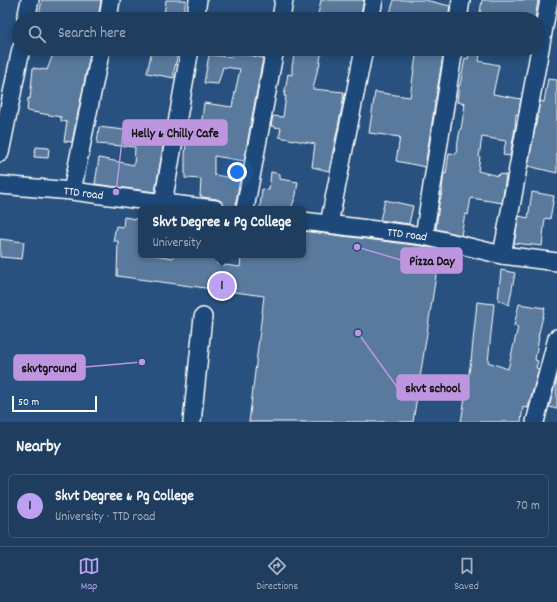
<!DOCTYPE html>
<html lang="en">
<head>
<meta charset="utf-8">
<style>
  body { margin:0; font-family:Dekko,sans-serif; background:#2b4868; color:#f1f3f6 }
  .scale { position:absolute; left:12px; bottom:10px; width:85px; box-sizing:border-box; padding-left:4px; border:2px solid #fff; border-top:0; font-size:11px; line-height:14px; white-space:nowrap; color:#fff; -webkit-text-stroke:3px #1f4a7a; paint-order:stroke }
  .you { position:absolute; left:237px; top:172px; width:14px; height:14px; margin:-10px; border:3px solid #fff; border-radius:50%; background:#1a73e8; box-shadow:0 0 0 6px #1a73e833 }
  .badge { display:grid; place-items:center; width:26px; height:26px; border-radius:50%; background:#bca0f2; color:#111; font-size:13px; font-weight:700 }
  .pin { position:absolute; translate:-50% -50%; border:2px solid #fff; box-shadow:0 1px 4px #0006 }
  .popup { position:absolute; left:138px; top:206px; width:168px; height:52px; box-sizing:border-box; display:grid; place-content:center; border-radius:6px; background:#1e3d5f; filter:drop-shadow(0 1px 3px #0005); font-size:13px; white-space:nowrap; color:#a1aebd }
  .popup b { font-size:15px; color:#f1f3f6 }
  .popup::after { content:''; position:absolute; left:50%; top:100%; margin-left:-8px; border:8px solid transparent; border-top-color:#1e3d5f }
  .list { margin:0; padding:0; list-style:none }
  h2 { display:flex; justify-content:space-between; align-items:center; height:52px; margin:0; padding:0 16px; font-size:17px }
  h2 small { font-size:13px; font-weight:400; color:#a1aebd }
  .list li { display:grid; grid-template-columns:26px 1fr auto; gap:12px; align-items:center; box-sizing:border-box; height:64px; margin:0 8px 8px; padding:0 8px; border:1px solid #3c5674; border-radius:6px }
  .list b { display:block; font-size:15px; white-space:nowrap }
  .list p { margin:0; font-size:13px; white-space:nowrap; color:#a1aebd }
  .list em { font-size:13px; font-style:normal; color:#a1aebd }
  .icon { flex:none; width:22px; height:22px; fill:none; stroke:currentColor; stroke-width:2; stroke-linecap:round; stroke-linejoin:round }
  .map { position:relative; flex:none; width:557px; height:422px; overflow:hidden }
  .search { position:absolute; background:#1e3d5f; box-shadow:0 2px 10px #0003; left:12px; right:12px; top:12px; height:44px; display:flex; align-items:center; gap:10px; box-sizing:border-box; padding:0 14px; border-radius:22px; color:#a1aebd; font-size:15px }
  .sheet { height:124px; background:#1e3d5f }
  nav { display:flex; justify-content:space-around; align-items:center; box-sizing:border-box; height:56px; border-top:1px solid #3c5674; background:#1e3d5f; font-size:11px; color:#a1aebd }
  nav a { display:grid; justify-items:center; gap:2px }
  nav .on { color:#bca0f2 }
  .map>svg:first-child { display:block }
  .building { fill:#5a7a9d; stroke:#fff }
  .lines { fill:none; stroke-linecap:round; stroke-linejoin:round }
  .minor-casing { stroke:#fff; stroke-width:20 }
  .minor { stroke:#1f4a7a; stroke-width:17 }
  .labels { text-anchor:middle; stroke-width:4; stroke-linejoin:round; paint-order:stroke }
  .street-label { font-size:12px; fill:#fff; stroke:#1f4a7a }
  .leader { fill:none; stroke:#bd96df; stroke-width:1.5 }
  .callout-dot { fill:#bd96df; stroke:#1f4a7a; stroke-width:1.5 }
  .callout { fill:#bd96df; stroke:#bd96df; stroke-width:1.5 }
  .callout-label { font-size:13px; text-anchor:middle; font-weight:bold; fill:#111 }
</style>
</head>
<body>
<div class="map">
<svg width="557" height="422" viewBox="0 0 557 422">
  <rect width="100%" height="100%" fill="#28517f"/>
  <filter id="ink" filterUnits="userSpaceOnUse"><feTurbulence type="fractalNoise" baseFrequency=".025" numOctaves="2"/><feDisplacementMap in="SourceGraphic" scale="8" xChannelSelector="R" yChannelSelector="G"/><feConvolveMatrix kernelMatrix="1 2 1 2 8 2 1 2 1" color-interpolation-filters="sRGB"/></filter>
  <g filter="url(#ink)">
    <g class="building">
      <polygon points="42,0 101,0 98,19 38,19"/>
      <polygon points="166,0 186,0 183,17 164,15"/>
      <polygon points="321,0 364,0 360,19 317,19"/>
      <polygon points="394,0 425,0 450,6 448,19 423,19 424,16 404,12 403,18 389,16"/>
      <polygon points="482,0 538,0 535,19 479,19"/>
      <polygon points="55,49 91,49 72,142 64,141 67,122 61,121 61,117 27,111 28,98 30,99 33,68 47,70"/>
      <polygon points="152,49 179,49 174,71 174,78 147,73"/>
      <polygon points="295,49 322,49 319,68 318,68 313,89 344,92 342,107 329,171 312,167 315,144 279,137 281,128 274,127 274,126 271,126 273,116 283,117 286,96 284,96 288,74 292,75 292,67"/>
      <polygon points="417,49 444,49 436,97 434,103 435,103 425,167 396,161 400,137 369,133 375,92 410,97"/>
      <polygon points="470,49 481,49 479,61 499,65 493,94 521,99 518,115 516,114 515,128 510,156 503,155 506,141 482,137 479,157 480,157 478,171 498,176 499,174 506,175 502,203 471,198 468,215 465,214 461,235 436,229 439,203 443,190 442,189 444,173 446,174 449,153 456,154 460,129 461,129 465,104 457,102 459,85 460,85 465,58 468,59"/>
      <polygon points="232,52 263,58 244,161 214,156 214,175 240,179 235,207 224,206 221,201 217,199 202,197 202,196 200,196 201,179 185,178 185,155 187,133 200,135 204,103 232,107 240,69 223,67 218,84 204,83 209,55 232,57"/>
      <polygon points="548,79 557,80 557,173 528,166 540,101 544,102"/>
      <polygon points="99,127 141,132 142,129 163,132 162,141 164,142 155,192 95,184 99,158 134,165 135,147 97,144"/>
      <polygon points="36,147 49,148 48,158 34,157"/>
      <polygon points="271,172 280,174 280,179 298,182 296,195 291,209 265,209 260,208 262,189 269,190"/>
      <polygon points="532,192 554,196 550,219 545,218 542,246 514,243 519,216 528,218"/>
      <polygon points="385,200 413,206 409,224 380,220"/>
      <polygon points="124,217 141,220 141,255 153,255 173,258 173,255 217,255 217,264 240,267 241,255 303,255 303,231 422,246 440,250 413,422 249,422 264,296 117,276 118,241 113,241 116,226 123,227"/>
      <polygon points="0,239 24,242 22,259 0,257"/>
      <polygon points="501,270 515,273 509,305 498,300"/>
      <polygon points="477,302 494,304 488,362 508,369 518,327 514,326 519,304 545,308 538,337 539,337 535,360 538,361 536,368 539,369 528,408 523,407 521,422 461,422 471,360 471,361"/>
      <polygon points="557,377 557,409 549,407"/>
    </g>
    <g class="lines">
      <defs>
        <g id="minor">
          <polyline points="26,19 30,0"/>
          <polyline points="108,19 111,0"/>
          <polyline points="195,19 198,0"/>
          <polyline points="281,19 284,0"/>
          <polyline points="370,19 374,0"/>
          <polyline points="458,19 461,0"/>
          <polyline points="0,153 21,49"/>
          <path id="s1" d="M0,185L72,191L163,203L215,209"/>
          <polyline points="72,191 101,49"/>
          <polyline points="163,203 190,49"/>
          <polyline points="245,209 275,49"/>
          <path id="s2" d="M303,221L424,236L502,255L557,262"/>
          <polyline points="329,224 364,49"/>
          <polyline points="424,236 454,49"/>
          <polyline points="502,255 549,0"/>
          <polyline points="192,422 203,317"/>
          <polyline points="535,422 557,338"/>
        </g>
      </defs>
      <use href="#minor" class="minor-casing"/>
      <use href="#minor" class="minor"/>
    </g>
  </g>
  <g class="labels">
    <g class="street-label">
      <text dy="4" stroke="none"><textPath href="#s1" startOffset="84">TTD road</textPath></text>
      <text dy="4" stroke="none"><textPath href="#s2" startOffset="105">TTD road</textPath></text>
    </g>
  </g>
  <path class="leader" d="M116 192L123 132M357 247L401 260M142 362L85 367M358 333L397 387"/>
  <g class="callout-dot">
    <circle cx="116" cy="192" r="4"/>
    <circle cx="357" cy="247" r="4"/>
    <circle cx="142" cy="362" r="4"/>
    <circle cx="358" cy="333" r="4"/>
  </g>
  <g class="callout">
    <rect x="123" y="120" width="104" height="25" rx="4"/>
    <rect x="401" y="248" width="61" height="25" rx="4"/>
    <rect x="14" y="355" width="71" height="25" rx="4"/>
    <rect x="397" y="375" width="72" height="25" rx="4"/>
  </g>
  <g class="callout-label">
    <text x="175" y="137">Helly &amp; Chilly Cafe</text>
    <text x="432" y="265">Pizza Day</text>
    <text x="49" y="372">skvtground</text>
    <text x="433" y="392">skvt school</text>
  </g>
</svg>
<div class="scale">50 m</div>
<div class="you"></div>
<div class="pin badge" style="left:222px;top:286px">1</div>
<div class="popup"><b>Skvt Degree &amp; Pg College</b>University</div>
<div class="search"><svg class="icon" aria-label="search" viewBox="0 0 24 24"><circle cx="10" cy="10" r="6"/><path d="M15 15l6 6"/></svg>Search here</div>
</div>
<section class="sheet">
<h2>Nearby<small></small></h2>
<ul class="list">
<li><span class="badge">1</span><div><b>Skvt Degree &amp; Pg College</b><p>University · TTD road</p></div><em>70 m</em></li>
</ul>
</section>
<nav>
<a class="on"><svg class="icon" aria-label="map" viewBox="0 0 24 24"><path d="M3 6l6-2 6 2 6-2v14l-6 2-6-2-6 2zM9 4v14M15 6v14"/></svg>Map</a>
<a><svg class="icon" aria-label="directions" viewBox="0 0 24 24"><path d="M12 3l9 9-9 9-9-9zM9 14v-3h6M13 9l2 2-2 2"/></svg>Directions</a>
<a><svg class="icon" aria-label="saved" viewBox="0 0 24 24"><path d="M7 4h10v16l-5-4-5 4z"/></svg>Saved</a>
</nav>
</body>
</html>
